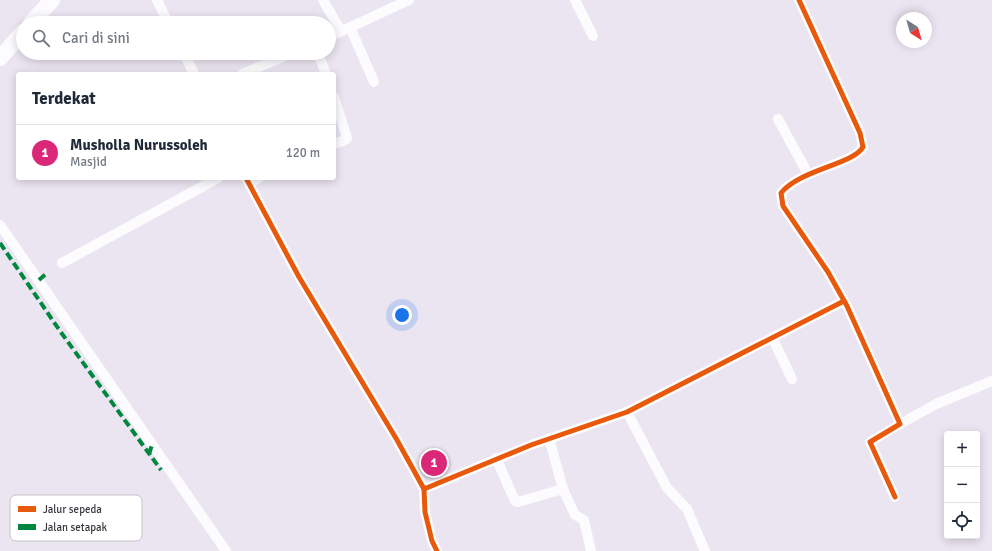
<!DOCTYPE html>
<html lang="id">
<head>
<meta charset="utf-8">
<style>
  body { margin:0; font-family:Signika,sans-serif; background:#f2f2f3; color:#1f2937 }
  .controls { position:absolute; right:12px; bottom:12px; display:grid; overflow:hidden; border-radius:4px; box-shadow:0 2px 10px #0003 }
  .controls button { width:36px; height:36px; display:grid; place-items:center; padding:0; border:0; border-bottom:1px solid #e0e1e3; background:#fff; color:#1f2937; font:20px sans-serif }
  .compass { position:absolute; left:896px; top:12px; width:36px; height:36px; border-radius:50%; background:#fff; box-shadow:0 2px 10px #0003; rotate:143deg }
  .you { position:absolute; left:402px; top:315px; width:14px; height:14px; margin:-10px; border:3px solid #fff; border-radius:50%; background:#1a73e8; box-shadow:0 0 0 6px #1a73e833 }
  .badge { display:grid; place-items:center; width:26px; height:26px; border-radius:50%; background:#db2777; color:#fff; font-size:13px; font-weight:700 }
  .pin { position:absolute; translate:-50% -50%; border:2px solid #fff; box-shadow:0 1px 4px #0006 }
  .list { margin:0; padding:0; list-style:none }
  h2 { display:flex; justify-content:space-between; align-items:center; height:52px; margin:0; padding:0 16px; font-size:17px }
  h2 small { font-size:13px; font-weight:400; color:#747a83 }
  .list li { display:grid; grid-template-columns:26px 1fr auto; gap:12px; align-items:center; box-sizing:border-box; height:56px; padding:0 16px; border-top:1px solid #e0e1e3 }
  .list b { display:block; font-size:15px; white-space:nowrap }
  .list p { margin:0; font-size:13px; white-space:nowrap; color:#747a83 }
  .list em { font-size:13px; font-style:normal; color:#747a83 }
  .icon { flex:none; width:22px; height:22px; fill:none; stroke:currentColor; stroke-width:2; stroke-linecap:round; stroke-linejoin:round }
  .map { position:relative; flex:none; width:992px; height:551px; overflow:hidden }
  .search { position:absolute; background:#fff; box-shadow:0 2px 10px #0003; left:16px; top:16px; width:320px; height:44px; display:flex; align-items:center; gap:10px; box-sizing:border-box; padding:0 14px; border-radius:22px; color:#747a83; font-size:15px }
  .panel { position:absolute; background:#fff; box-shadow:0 2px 10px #0003; left:16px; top:72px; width:320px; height:108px; border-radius:4px }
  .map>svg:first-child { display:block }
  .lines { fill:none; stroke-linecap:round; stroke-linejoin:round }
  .minor { stroke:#fcfbfd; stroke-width:10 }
  .trunk { stroke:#fcfbfd; stroke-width:16 }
  .quiet { stroke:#00873e; stroke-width:4; stroke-dasharray:8 4; stroke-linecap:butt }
  .cycleway-casing { stroke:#fff; stroke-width:8 }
  .cycleway { stroke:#e8590c; stroke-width:5 }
  .key { fill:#fff; stroke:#c4c3c6; stroke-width:1 }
  .key-label { font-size:11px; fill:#3b3640 }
</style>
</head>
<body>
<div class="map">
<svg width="992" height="551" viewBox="0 0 992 551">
  <rect width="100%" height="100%" fill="#ebe5f2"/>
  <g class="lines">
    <g class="minor">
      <polyline points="157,0 168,23"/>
      <polyline points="323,0 341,31"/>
      <polyline points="575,0 593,36"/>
      <path d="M799,0L860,133L863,147C854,164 799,170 781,193L783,206L828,272L847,306L900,424L870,442L895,497"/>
      <polyline points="350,27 374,82"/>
      <polyline points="329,37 409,0"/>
      <polyline points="184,53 194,74"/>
      <polyline points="318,53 326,74"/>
      <polyline points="242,74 292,53"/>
      <polyline points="334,97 347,138 345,140 334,144"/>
      <polyline points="778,119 808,174"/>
      <polyline points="246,178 299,277 397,440 424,489 425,512 432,541 437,551"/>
      <polyline points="249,184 259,178"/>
      <polyline points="0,225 226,551"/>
      <polyline points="62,263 218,178"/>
      <polyline points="772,337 792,379"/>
      <polyline points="627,412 667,488 687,509 705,551"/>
      <polyline points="900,424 936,404 992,381"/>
      <polyline points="496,458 515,501 518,502 563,489 549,438"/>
      <polyline points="424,489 531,445 627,412 844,301"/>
      <polyline points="563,489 575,515 584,520 591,551"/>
    </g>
    <g class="trunk">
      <polyline points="31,23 52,0"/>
      <polyline points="0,58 23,32"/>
    </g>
    <g class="quiet">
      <polyline points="0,243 60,331 161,470"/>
      <polyline points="39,280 47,273"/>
      <polyline points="149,454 152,445"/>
    </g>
    <defs>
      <g id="cycleway">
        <path d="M799,0L860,133L863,147C854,164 799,170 781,193L783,206L828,272L847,306L900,424L870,442L895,497"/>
        <polyline points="246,178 299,277 397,440 424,489 425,512 432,541 437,551"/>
        <polyline points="424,489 531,445 627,412 844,301"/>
      </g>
    </defs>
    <use href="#cycleway" class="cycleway-casing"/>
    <use href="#cycleway" class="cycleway"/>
  </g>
  <rect x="10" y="495" width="132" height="46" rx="6" class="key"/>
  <rect x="18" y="506" width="18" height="6" fill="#e8590c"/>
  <rect x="18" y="524" width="18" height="6" fill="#00873e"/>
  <g class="key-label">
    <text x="43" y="513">Jalur sepeda</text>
    <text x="43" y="531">Jalan setapak</text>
  </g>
</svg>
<div class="controls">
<button>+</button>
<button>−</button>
<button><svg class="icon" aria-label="locate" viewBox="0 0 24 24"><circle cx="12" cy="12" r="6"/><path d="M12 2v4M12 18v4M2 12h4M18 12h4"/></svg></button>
</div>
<svg class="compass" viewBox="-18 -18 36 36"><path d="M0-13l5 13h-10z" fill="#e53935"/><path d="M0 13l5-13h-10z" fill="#747a83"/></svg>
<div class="you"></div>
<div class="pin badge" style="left:434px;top:463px">1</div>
<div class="search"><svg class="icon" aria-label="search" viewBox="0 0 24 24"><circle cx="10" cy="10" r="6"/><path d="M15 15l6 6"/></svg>Cari di sini</div>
<section class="panel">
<h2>Terdekat<small></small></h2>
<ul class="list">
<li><span class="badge">1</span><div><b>Musholla Nurussoleh</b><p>Masjid</p></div><em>120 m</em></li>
</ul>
</section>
</div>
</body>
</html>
